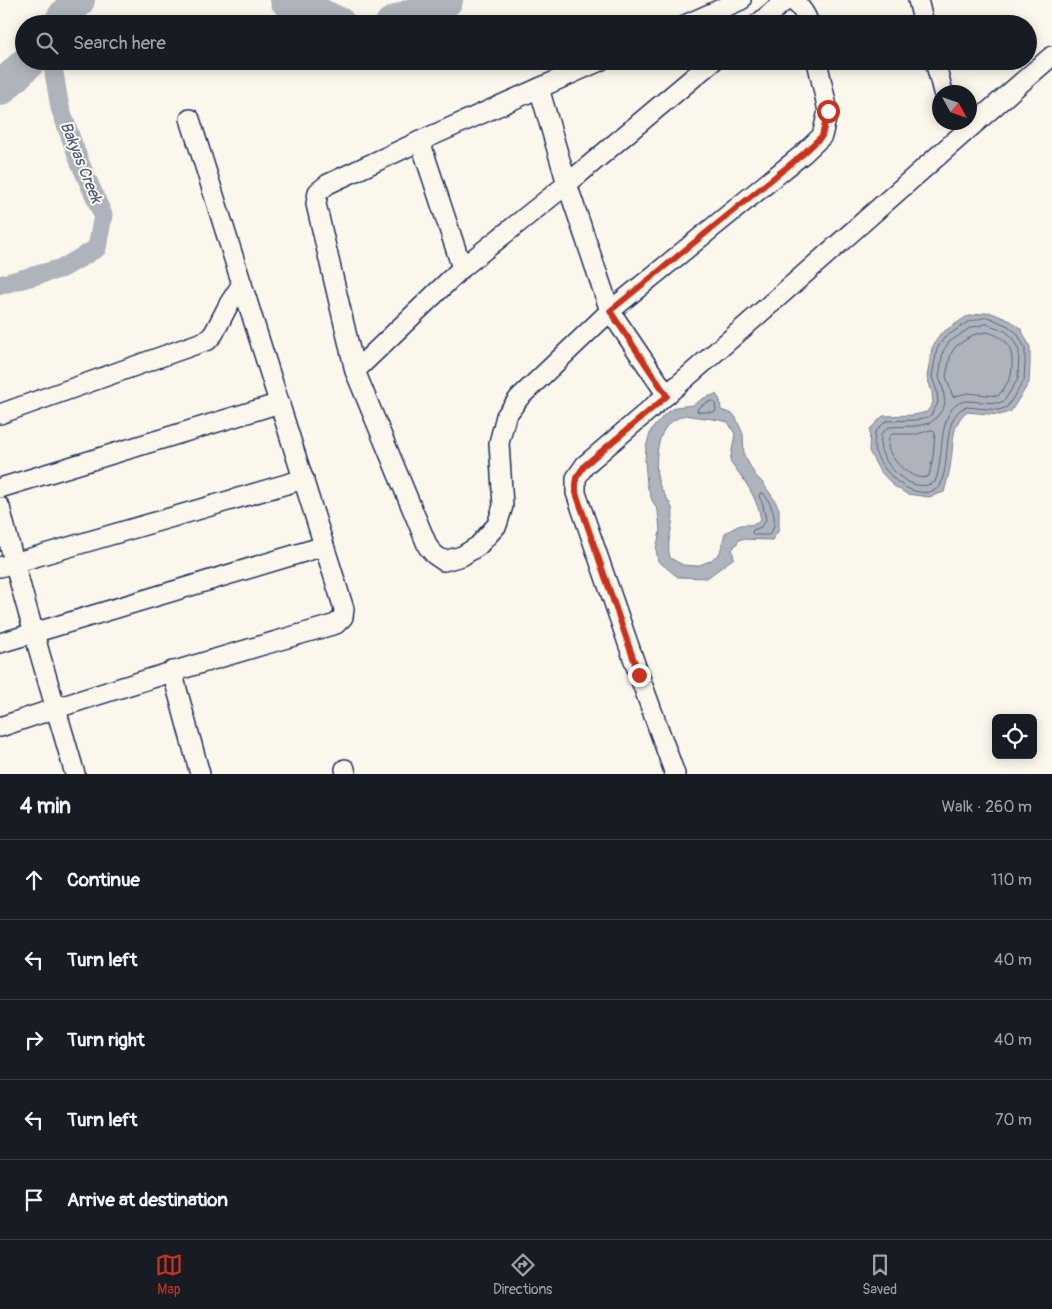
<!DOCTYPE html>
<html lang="en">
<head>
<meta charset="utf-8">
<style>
  body { margin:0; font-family:Pangolin,sans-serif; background:#20242c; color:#f1f3f6 }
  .controls { position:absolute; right:15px; bottom:15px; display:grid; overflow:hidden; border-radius:8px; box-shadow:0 2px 12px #0003 }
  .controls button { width:45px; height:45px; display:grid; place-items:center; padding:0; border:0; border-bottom:1px solid #363941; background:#171b24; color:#f1f3f6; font:25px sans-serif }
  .compass { position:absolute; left:932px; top:85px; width:45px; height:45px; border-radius:50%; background:#171b24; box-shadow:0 2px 12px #0003; rotate:130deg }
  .stop { position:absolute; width:15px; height:15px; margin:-11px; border:4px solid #c8321e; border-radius:50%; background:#fff }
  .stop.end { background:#c8321e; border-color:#fff; box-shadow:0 1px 5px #0008 }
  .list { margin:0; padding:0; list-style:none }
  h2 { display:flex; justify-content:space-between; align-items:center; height:65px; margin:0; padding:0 20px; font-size:21px }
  h2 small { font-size:16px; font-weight:400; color:#9ea1a6 }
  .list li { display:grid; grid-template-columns:32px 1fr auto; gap:15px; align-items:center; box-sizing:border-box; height:80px; padding:0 20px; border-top:1px solid #363941 }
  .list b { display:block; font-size:19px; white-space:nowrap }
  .list em { font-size:16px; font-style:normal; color:#9ea1a6 }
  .icon { flex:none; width:28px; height:28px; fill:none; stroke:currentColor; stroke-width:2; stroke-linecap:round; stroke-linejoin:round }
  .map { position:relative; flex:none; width:1052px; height:774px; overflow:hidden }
  .search { position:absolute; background:#171b24; box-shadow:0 2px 12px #0003; left:15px; right:15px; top:15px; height:55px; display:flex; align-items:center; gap:12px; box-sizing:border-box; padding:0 18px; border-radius:28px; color:#9ea1a6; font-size:19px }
  .sheet { height:465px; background:#171b24 }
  nav { display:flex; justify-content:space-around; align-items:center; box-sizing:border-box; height:70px; border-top:1px solid #363941; background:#171b24; font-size:14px; color:#9ea1a6 }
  nav a { display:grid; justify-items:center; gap:2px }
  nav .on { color:#c8321e }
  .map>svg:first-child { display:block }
  .water { fill:#afb3bb; stroke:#747e96; fill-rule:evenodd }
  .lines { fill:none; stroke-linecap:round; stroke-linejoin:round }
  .shore { stroke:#566483; stroke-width:1 }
  .canal { stroke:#afb3bb; stroke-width:19 }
  .river { stroke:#afb3bb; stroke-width:34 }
  .minor-casing { stroke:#1b2f5e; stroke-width:22 }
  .minor { stroke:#fbf7ec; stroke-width:19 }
  .route { stroke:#c8321e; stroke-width:6 }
  .labels { text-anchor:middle; stroke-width:4; stroke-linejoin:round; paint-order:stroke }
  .water-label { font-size:16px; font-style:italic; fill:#47577a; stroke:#fbf7ec }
</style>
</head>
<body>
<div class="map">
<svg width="1052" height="774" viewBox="0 0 1052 774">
  <rect width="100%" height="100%" fill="#fbf7ec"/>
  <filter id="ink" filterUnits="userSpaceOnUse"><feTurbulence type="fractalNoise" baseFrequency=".02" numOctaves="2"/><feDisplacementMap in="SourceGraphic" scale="10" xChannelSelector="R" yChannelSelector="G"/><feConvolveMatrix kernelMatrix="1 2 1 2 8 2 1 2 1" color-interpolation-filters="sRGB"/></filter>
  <g filter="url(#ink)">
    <g class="water">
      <path d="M989,312L1011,321L1021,329L1030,347V363L1029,383L1011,411L1000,415L966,412C951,426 954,442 951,460C950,471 947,481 944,492L929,497L907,494L894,486L879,470L869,451L870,429L883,416L914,415L927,412L933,403L932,392L927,377L932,348L940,334L966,317Z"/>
      <path d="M716,394L720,400L721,410L733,414L736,418L743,434L744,455L755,475L762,482L774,499L779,509V530L772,540L740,539L732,550L734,558L707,578L678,577L658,561L656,549L660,532L659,520L658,511L652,500L647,485L645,461L646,447L651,430L666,413L676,407L693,405L704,398ZM685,415C700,418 714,418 728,422L735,434L730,461C745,481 756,495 761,519C755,527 749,524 741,525C736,526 730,531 725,533L720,553L710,561L697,566L683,565L670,558C665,539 676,523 672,508C669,500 662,492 659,484C654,470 656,439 666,427C671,421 678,418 685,415Z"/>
    </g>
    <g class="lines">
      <g class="shore">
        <path d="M988,317L1008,326L1017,333L1025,348V363L1024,381L1007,407L999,410L966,407C947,413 948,444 946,460C945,470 943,478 940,487C937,489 932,491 929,492C906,496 882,471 875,451C873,446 875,438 875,432L886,421L915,420L928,417L931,415L938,403L937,391L932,377L937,349L944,338L968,322Z"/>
        <path d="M987,324L1005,331L1011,336L1019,350L1018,379L1004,401L999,403L966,401C942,404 943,440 940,459C939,467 938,475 935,482C913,495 888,470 881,450C880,445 881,439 881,434L889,427L916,426L930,423L935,419L943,409L945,403L943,389L939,377L943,351L949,342L970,328Z"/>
        <path d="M987,332C993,334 1000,336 1005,341C1013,349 1013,364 1011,375C1009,382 1002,391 998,396L967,393L953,397L946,376L951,354L955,347L973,335Z"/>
        <polygon points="713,401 715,403 716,410 715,412 699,412 697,411 698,408 706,403"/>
        <path d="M932,430L935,433L933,457L929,476C914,484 890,460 888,446C888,445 889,438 889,437L892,434H917Z"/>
        <path d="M761,493L764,494C772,505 780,523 769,535H754L752,533L753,530L761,527L766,520L763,505L759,496Z"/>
      </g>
      <polyline class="canal" points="0,285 63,268 97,248 103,215 80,163 60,108 52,61"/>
      <g class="river">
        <polyline points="287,0 339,24"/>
        <polyline points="60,24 64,17 78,0"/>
        <polyline points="392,24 446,0"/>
        <polyline points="0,89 29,61"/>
      </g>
      <defs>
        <g id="minor">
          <path d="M792,0C800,6 806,14 809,24"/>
          <polyline points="918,0 924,24"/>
          <polyline points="687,24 741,0"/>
          <polyline points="758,24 786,0"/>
          <polyline points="600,61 420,141 328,184 318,192 316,204 355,371 428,547 435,555 444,561 462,556 478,546 497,525 503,506 499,443 506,416 519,398 610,311 803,154 822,136 828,111 817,61"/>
          <polyline points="935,61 943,92"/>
          <polyline points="539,88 567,184 610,311 667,395"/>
          <polyline points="420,141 462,268"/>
          <polyline points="355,371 462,268 567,184 713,61"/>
          <polyline points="0,414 208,340 214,333 229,304 242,284"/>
          <polyline points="0,488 280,403"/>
          <path d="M0,507C22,597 49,685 75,774"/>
          <polyline points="0,567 304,479"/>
          <polyline points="0,643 324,546"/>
          <polyline points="172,671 200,774"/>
          <path d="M0,727C111,689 223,656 336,624L343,617L344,609L190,119"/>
          <polyline points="345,769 346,774"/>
          <path d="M675,774L639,675L576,493V478L585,465C743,331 895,192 1052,56"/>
        </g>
      </defs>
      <use href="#minor" class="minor-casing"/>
      <use href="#minor" class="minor"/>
    </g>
  </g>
  <g class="lines" filter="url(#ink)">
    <polyline class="route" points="639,675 576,493 576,478 585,465 667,396 610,311 803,154 822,136 828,111"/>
  </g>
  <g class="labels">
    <g class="water-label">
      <text transform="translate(82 162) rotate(68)" y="6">Bakyas Creek</text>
    </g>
  </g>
</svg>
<div class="controls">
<button><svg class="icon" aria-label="locate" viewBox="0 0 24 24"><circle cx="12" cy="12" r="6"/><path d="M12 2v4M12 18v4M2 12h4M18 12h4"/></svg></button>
</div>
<svg class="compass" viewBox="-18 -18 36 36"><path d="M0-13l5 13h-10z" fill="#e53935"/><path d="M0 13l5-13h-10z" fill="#9ea1a6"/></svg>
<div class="stop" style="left:828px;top:111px"></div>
<div class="stop end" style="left:639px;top:675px"></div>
<div class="search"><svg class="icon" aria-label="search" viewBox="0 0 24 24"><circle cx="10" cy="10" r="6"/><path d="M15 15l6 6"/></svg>Search here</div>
</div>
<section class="sheet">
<h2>4 min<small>Walk · 260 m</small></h2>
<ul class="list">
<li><svg class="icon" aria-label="ahead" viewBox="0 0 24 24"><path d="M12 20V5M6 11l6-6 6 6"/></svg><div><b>Continue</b></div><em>110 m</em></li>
<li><svg class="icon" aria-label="left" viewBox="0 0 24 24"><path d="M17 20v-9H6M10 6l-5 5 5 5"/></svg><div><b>Turn left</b></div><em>40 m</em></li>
<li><svg class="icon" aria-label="right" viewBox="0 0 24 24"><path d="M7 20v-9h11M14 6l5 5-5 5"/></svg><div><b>Turn right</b></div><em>40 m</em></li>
<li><svg class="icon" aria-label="left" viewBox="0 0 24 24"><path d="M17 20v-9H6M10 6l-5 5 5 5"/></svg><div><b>Turn left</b></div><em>70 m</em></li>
<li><svg class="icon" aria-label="arrive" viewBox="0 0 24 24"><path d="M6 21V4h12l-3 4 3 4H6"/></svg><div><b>Arrive at destination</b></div></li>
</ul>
</section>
<nav>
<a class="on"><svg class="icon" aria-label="map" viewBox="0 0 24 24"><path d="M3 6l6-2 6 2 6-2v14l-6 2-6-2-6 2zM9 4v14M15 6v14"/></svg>Map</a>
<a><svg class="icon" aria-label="directions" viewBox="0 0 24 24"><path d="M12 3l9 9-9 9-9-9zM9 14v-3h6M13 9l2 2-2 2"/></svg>Directions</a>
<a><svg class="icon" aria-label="saved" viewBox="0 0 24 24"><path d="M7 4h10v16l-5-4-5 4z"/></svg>Saved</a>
</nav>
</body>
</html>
